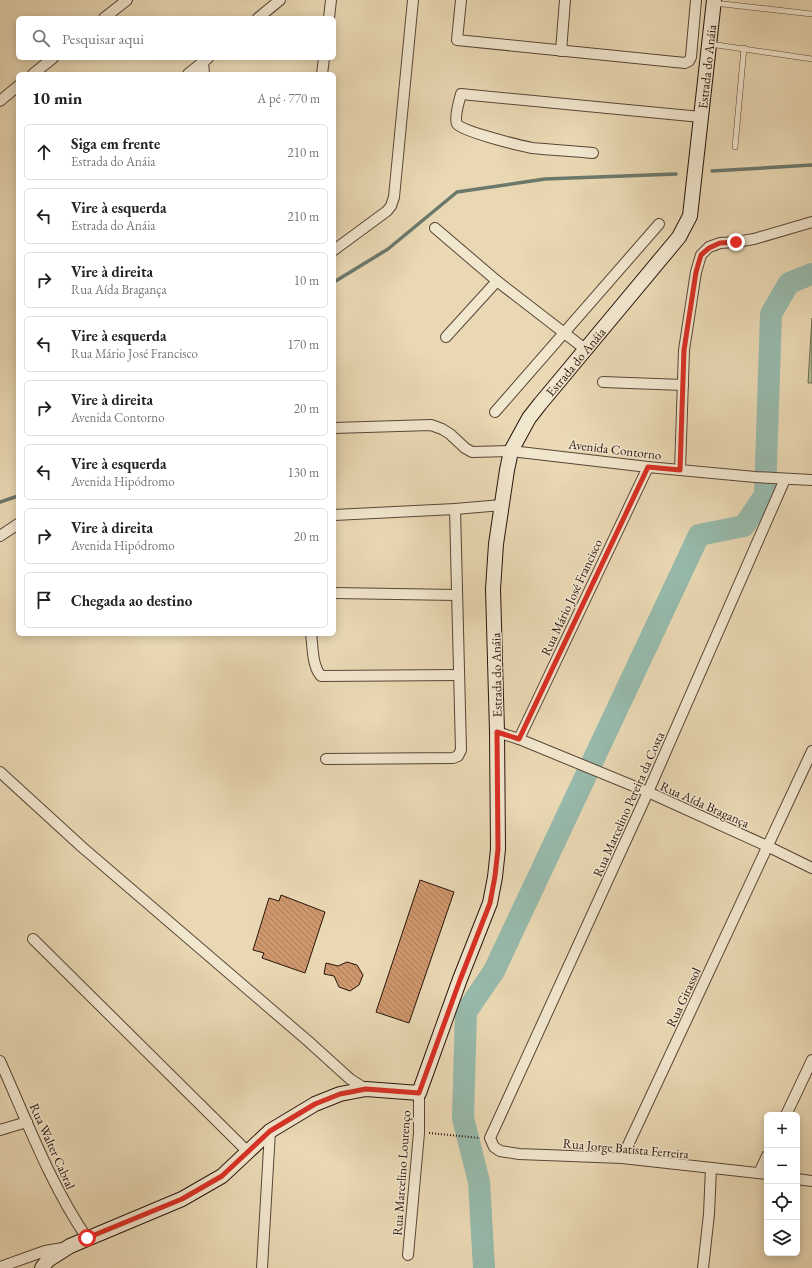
<!DOCTYPE html>
<html lang="pt">
<head>
<meta charset="utf-8">
<style>
  body { margin:0; font-family:"EB Garamond",serif; background:#f2f2f2; color:#222 }
  .controls { position:absolute; right:12px; bottom:12px; display:grid; overflow:hidden; border-radius:6px; box-shadow:0 2px 10px #0003 }
  .controls button { width:36px; height:36px; display:grid; place-items:center; padding:0; border:0; border-bottom:1px solid #e0e0e0; background:#fff; color:#222; font:20px sans-serif }
  .stop { position:absolute; width:12px; height:12px; margin:-9px; border:3px solid #d93025; border-radius:50%; background:#fff }
  .stop.end { background:#d93025; border-color:#fff; box-shadow:0 1px 4px #0008 }
  .list { margin:0; padding:0; list-style:none }
  h2 { display:flex; justify-content:space-between; align-items:center; height:52px; margin:0; padding:0 16px; font-size:17px }
  h2 small { font-size:13px; font-weight:400; color:#767676 }
  .list li { display:grid; grid-template-columns:26px 1fr auto; gap:12px; align-items:center; box-sizing:border-box; height:56px; margin:0 8px 8px; padding:0 8px; border:1px solid #e0e0e0; border-radius:6px }
  .list b { display:block; font-size:15px; white-space:nowrap }
  .list p { margin:0; font-size:13px; white-space:nowrap; color:#767676 }
  .list em { font-size:13px; font-style:normal; color:#767676 }
  .icon { flex:none; width:22px; height:22px; fill:none; stroke:currentColor; stroke-width:2; stroke-linecap:round; stroke-linejoin:round }
  .map { position:relative; flex:none; width:812px; height:1268px; overflow:hidden }
  .search { position:absolute; background:#fff; box-shadow:0 2px 10px #0003; left:16px; top:16px; width:320px; height:44px; display:flex; align-items:center; gap:10px; box-sizing:border-box; padding:0 14px; border-radius:6px; color:#767676; font-size:15px }
  .panel { position:absolute; background:#fff; box-shadow:0 2px 10px #0003; left:16px; top:72px; width:320px; height:564px; border-radius:6px }
  .map>svg:first-child { display:block }
  .pitch { fill:#b0c091; stroke:#6c6a4e }
  .lines { fill:none; stroke-linecap:round; stroke-linejoin:round }
  .stream { stroke:#6b786c; stroke-width:3.5 }
  .river { stroke:#97baac; stroke-width:22 }
  .building { fill:url(#building-back-hatch); stroke:#29140c }
  .lane-casing { stroke:#594536; stroke-width:6 }
  .street-casing { stroke:#594536; stroke-width:12 }
  .secondary-casing { stroke:#29140c; stroke-width:16 }
  .path { stroke:#29140c; stroke-width:2; stroke-dasharray:1 2; stroke-linecap:butt }
  .lane { stroke:#f1e6ce; stroke-width:5 }
  .street { stroke:#f1e6ce; stroke-width:10 }
  .secondary { stroke:#f1e6ce; stroke-width:14 }
  .route { stroke:#d93025; stroke-width:5 }
  .labels { text-anchor:middle; stroke-width:3; stroke-linejoin:round; paint-order:stroke }
  .street-label { font-size:13px; fill:#29140c; stroke:#f1e6ce }
</style>
</head>
<body>
<div class="map">
<svg width="812" height="1268" viewBox="0 0 812 1268">
  <defs>
    <pattern id="building-back-hatch" width="6" height="6" patternUnits="userSpaceOnUse"><rect width="6" height="6" fill="#cf976d"/><path d="M-1 5l2 2M0 0l6 6M5-1l2 2" fill="none" stroke="#a87a58"/></pattern>
  </defs>
  <rect width="100%" height="100%" fill="#e9d8b3"/>
  <filter id="stains"><feTurbulence type="fractalNoise" baseFrequency=".005" numOctaves="4"/><feColorMatrix values="0 0 0 0 .2 0 0 0 0 .09 0 0 0 0 .02 0 0 0 .5 -.17"/></filter>
  <radialGradient id="worn" r=".72"><stop offset=".6" stop-color="#630" stop-opacity="0"/><stop offset="1" stop-color="#630" stop-opacity=".3"/></radialGradient>
  <polygon class="pitch" points="812,318 812,383 808,383"/>
  <g class="lines">
    <g class="stream">
      <polyline points="712,171 812,165"/>
      <polyline points="334,282 388,249 457,192 545,179 676,174"/>
      <polyline points="0,502 18,496"/>
    </g>
    <polyline class="river" points="484,1268 479,1182 463,1118 466,1012 494,971 699,535 744,526 765,495 771,314 789,283 812,274"/>
  </g>
  <g class="building">
    <polygon points="420,880 454,892 409,1023 376,1012"/>
    <polygon points="281,895 325,912 305,973 262,958 264,953 253,950 269,898 279,901"/>
    <polygon points="347,962 357,965 363,975 359,985 350,991 339,987 334,976 324,974 326,963 338,966"/>
  </g>
  <g class="lines">
    <defs>
      <g id="lane">
        <polyline points="714,3 812,14"/>
        <polyline points="710,44 812,59"/>
        <polyline points="735,147 744,48"/>
      </g>
      <g id="street">
        <polyline points="461,0 457,40 685,63 689,61 691,57 696,0"/>
        <polyline points="104,18 127,0"/>
        <polyline points="258,18 280,0"/>
        <polyline points="329,18 331,0"/>
        <polyline points="561,51 565,0"/>
        <polyline points="203,62 204,74"/>
        <polyline points="33,74 53,58"/>
        <polyline points="188,74 208,58"/>
        <polyline points="322,74 324,58"/>
        <polyline points="0,101 18,86"/>
        <path d="M593,153C573,151 552,150 532,148C522,146 460,131 457,124C454,118 459,101 461,94L701,117"/>
        <polyline points="435,228 497,281 585,349"/>
        <polyline points="334,250 387,211 391,206 394,197 413,0"/>
        <polyline points="446,337 497,281"/>
        <polyline points="603,382 683,385"/>
        <polyline points="495,412 659,224"/>
        <polyline points="334,428 431,425 442,429 450,434 465,448 472,452 511,451 648,467 755,477 812,480"/>
        <polyline points="680,470 684,350 696,272 701,255 709,247 720,243 736,242 754,239 812,222"/>
        <polyline points="334,515 455,509 502,505"/>
        <polyline points="0,536 18,524"/>
        <polyline points="334,593 457,595"/>
        <path d="M311,634C313,647 312,666 321,676L459,675"/>
        <polyline points="497,732 519,739 648,792 767,846 812,868"/>
        <polyline points="519,739 648,467"/>
        <polyline points="326,759 453,758 458,756 461,750 455,509"/>
        <polyline points="0,772 82,847 308,1041 350,1079 366,1089"/>
        <polyline points="33,939 248,1152"/>
        <path d="M0,1061C27,1121 50,1184 87,1238"/>
        <polyline points="786,1115 812,1060"/>
        <polyline points="0,1130 27,1122"/>
        <polyline points="622,1158 812,751"/>
        <polyline points="759,1173 767,1156"/>
        <polyline points="767,1174 622,1158 519,1154 500,1151 494,1147 490,1138 648,792 785,479"/>
        <polyline points="797,1179 812,1181"/>
        <polyline points="408,1255 419,1133 419,1093"/>
        <polyline points="0,1267 45,1251 63,1248"/>
        <polyline points="262,1268 270,1131"/>
        <polyline points="703,1268 709,1214 711,1168"/>
      </g>
      <g id="secondary">
        <path id="s1" d="M42,1268L48,1260L70,1246L182,1199L222,1176L270,1131L315,1104L340,1094L366,1089L419,1093L460,979L490,903L495,877L498,849L497,732L493,589L496,544L507,470L511,451L529,418L540,404L679,237L690,216L714,0"/>
      </g>
    </defs>
    <use href="#lane" class="lane-casing"/>
    <use href="#street" class="street-casing"/>
    <use href="#secondary" class="secondary-casing"/>
    <polyline class="path" points="429,1133 480,1138"/>
    <use href="#lane" class="lane"/>
    <use href="#street" class="street"/>
    <use href="#secondary" class="secondary"/>
  </g>
  <g class="lines">
    <polyline class="route" points="87,1238 182,1199 222,1176 270,1131 315,1104 340,1094 366,1089 419,1093 460,980 490,903 495,876 498,849 497,732 519,739 648,467 680,470 684,350 696,272 701,255 709,248 720,243 736,242"/>
  </g>
  <g class="labels">
    <g class="street-label">
      <text dy="5" stroke="none"><textPath href="#s1" startOffset="1532">Estrada do Anáia</textPath></text>
      <text dy="5" stroke="none"><textPath href="#s1" startOffset="1196">Estrada do Anáia</textPath></text>
      <text transform="translate(615 449) rotate(7)" y="5">Avenida Contorno</text>
      <text transform="translate(571 597) rotate(-65)" y="5">Rua Mário José Francisco</text>
      <text transform="translate(496 675) rotate(-91)" y="5">Estrada do Anáia</text>
      <text transform="translate(628 804) rotate(-66)" y="5">Rua Marcelino Pereira da Costa</text>
      <text transform="translate(705 804) rotate(24)" y="5">Rua Aída Bragança</text>
      <text transform="translate(683 997) rotate(-65)" y="5">Rua Girassol</text>
      <text transform="translate(53 1146) rotate(66)" y="5">Rua Walter Cabral</text>
      <text transform="translate(626 1148) rotate(5)" y="5">Rua Jorge Batista Ferreira</text>
      <text transform="translate(401 1173) rotate(-86)" y="5">Rua Marcelino Lourenço</text>
    </g>
  </g>
  <rect width="100%" height="100%" filter="url(#stains)"/>
  <rect width="100%" height="100%" fill="url(#worn)"/>
</svg>
<div class="controls">
<button>+</button>
<button>−</button>
<button><svg class="icon" aria-label="locate" viewBox="0 0 24 24"><circle cx="12" cy="12" r="6"/><path d="M12 2v4M12 18v4M2 12h4M18 12h4"/></svg></button>
<button><svg class="icon" aria-label="layers" viewBox="0 0 24 24"><path d="M12 4l9 5-9 5-9-5zM3 14l9 5 9-5"/></svg></button>
</div>
<div class="stop" style="left:87px;top:1238px"></div>
<div class="stop end" style="left:736px;top:242px"></div>
<div class="search"><svg class="icon" aria-label="search" viewBox="0 0 24 24"><circle cx="10" cy="10" r="6"/><path d="M15 15l6 6"/></svg>Pesquisar aqui</div>
<section class="panel">
<h2>10 min<small>A pé · 770 m</small></h2>
<ul class="list">
<li><svg class="icon" aria-label="ahead" viewBox="0 0 24 24"><path d="M12 20V5M6 11l6-6 6 6"/></svg><div><b>Siga em frente</b><p>Estrada do Anáia</p></div><em>210 m</em></li>
<li><svg class="icon" aria-label="left" viewBox="0 0 24 24"><path d="M17 20v-9H6M10 6l-5 5 5 5"/></svg><div><b>Vire à esquerda</b><p>Estrada do Anáia</p></div><em>210 m</em></li>
<li><svg class="icon" aria-label="right" viewBox="0 0 24 24"><path d="M7 20v-9h11M14 6l5 5-5 5"/></svg><div><b>Vire à direita</b><p>Rua Aída Bragança</p></div><em>10 m</em></li>
<li><svg class="icon" aria-label="left" viewBox="0 0 24 24"><path d="M17 20v-9H6M10 6l-5 5 5 5"/></svg><div><b>Vire à esquerda</b><p>Rua Mário José Francisco</p></div><em>170 m</em></li>
<li><svg class="icon" aria-label="right" viewBox="0 0 24 24"><path d="M7 20v-9h11M14 6l5 5-5 5"/></svg><div><b>Vire à direita</b><p>Avenida Contorno</p></div><em>20 m</em></li>
<li><svg class="icon" aria-label="left" viewBox="0 0 24 24"><path d="M17 20v-9H6M10 6l-5 5 5 5"/></svg><div><b>Vire à esquerda</b><p>Avenida Hipódromo</p></div><em>130 m</em></li>
<li><svg class="icon" aria-label="right" viewBox="0 0 24 24"><path d="M7 20v-9h11M14 6l5 5-5 5"/></svg><div><b>Vire à direita</b><p>Avenida Hipódromo</p></div><em>20 m</em></li>
<li><svg class="icon" aria-label="arrive" viewBox="0 0 24 24"><path d="M6 21V4h12l-3 4 3 4H6"/></svg><div><b>Chegada ao destino</b></div></li>
</ul>
</section>
</div>
</body>
</html>
